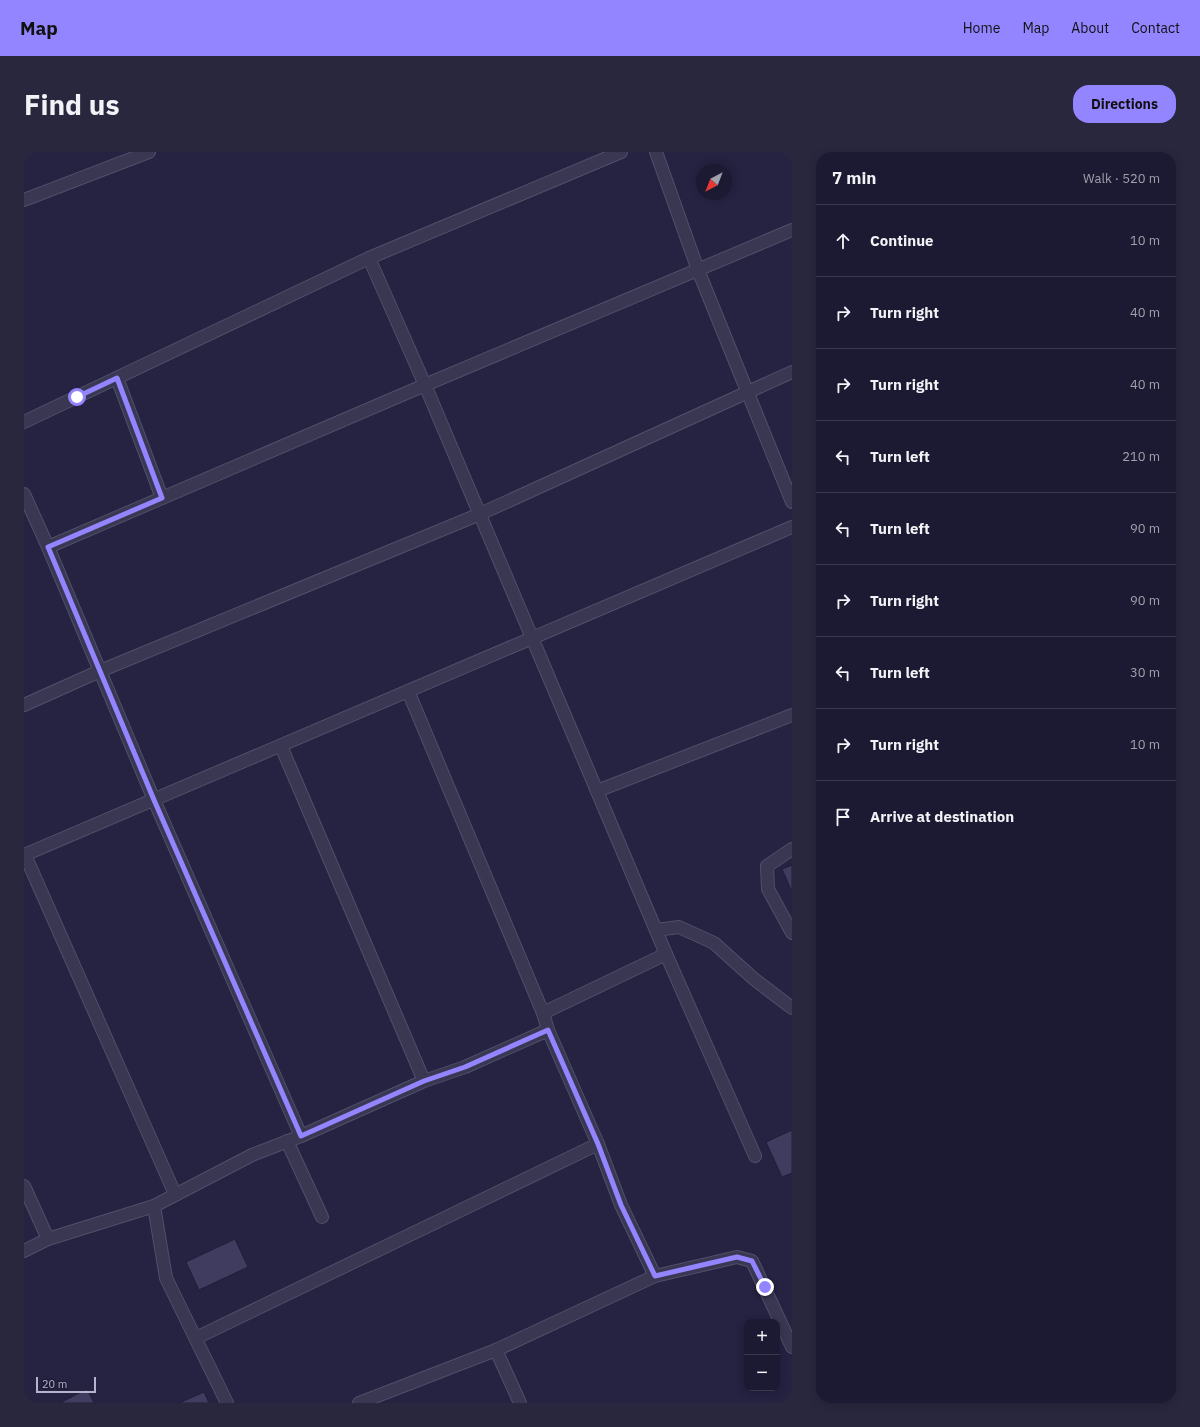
<!DOCTYPE html>
<html lang="en">
<head>
<meta charset="utf-8">
<style>
  body { margin:0; font-family:"IBM Plex Sans",sans-serif; background:#29273e; color:#f1f3f6 }
  .controls { position:absolute; right:12px; bottom:12px; display:grid; overflow:hidden; border-radius:8px; box-shadow:0 2px 10px #0003 }
  .controls button { width:36px; height:36px; display:grid; place-items:center; padding:0; border:0; border-bottom:1px solid #3a384d; background:#1c1a32; color:#f1f3f6; font:20px sans-serif }
  .compass { position:absolute; left:672px; top:12px; width:36px; height:36px; border-radius:50%; background:#1c1a32; box-shadow:0 2px 10px #0003; rotate:222deg }
  .scale { position:absolute; left:12px; bottom:10px; width:60px; box-sizing:border-box; padding-left:4px; border:2px solid #b6b3cc; border-top:0; font-size:11px; line-height:14px; white-space:nowrap; color:#b6b3cc; -webkit-text-stroke:3px #1e1c36; paint-order:stroke }
  .stop { position:absolute; width:12px; height:12px; margin:-9px; border:3px solid #9385ff; border-radius:50%; background:#fff }
  .stop.end { background:#9385ff; border-color:#fff; box-shadow:0 1px 4px #0008 }
  .list { margin:0; padding:0; list-style:none }
  h2 { display:flex; justify-content:space-between; align-items:center; height:52px; margin:0; padding:0 16px; font-size:17px }
  h2 small { font-size:13px; font-weight:400; color:#a0a1ac }
  .list li { display:grid; grid-template-columns:26px 1fr auto; gap:12px; align-items:center; box-sizing:border-box; height:72px; padding:0 16px; border-top:1px solid #3a384d }
  .list b { display:block; font-size:15px; white-space:nowrap }
  .list em { font-size:13px; font-style:normal; color:#a0a1ac }
  .icon { flex:none; width:22px; height:22px; fill:none; stroke:currentColor; stroke-width:2; stroke-linecap:round; stroke-linejoin:round }
  .map { position:relative; flex:none; width:768px; height:1251px; overflow:hidden; border-radius:16px }
  header { display:flex; align-items:center; gap:24px; box-sizing:border-box; height:56px; padding:0 20px; background:#9385ff; color:#111 }
  header strong { font-size:19px }
  nav { display:flex; gap:22px; margin-inline-start:auto; font-size:14px }
  .intro { display:flex; align-items:center; justify-content:space-between; box-sizing:border-box; height:96px; padding:0 24px }
  h1 { margin:0; font-size:28px }
  .button { padding:10px 18px; border-radius:16px; background:#9385ff; color:#111; font-size:14px; font-weight:700 }
  main { display:flex; gap:24px; padding:0 24px }
  aside { flex:1; background:#1c1a32; border-radius:16px; box-shadow:0 2px 10px #0003 }
  .map>svg:first-child { display:block }
  .building { fill:#3f3c60; stroke:#201e38 }
  .lines { fill:none; stroke-linecap:round; stroke-linejoin:round }
  .minor-casing { stroke:#514f69; stroke-width:14 }
  .minor { stroke:#393751; stroke-width:12 }
  .route { stroke:#9385ff; stroke-width:5 }
</style>
</head>
<body>
<header>
<strong>Map</strong>
<nav><a>Home</a><a>Map</a><a>About</a><a>Contact</a></nav>
</header>
<div class="intro"><h1>Find us</h1><a class="button">Directions</a></div>
<main>
<div class="map">
<svg width="768" height="1251" viewBox="0 0 768 1251">
  <rect width="100%" height="100%" fill="#252242"/>
  <g class="building">
    <polygon points="768,713 768,740 758,717"/>
    <polygon points="768,978 768,1021 758,1025 742,990"/>
    <polygon points="211,1087 224,1115 175,1138 162,1110"/>
    <polygon points="63,1237 70,1251 36,1251"/>
    <polygon points="180,1240 185,1251 155,1251"/>
  </g>
  <g class="lines">
    <defs>
      <g id="minor">
        <polyline points="632,0 674,118 768,350"/>
        <polyline points="0,48 125,0"/>
        <polyline points="345,106 401,233 642,802 731,1004"/>
        <polyline points="93,226 138,346"/>
        <polyline points="0,270 345,106 597,0"/>
        <polyline points="0,342 24,395 130,648 277,984"/>
        <polyline points="24,395 401,233 768,78"/>
        <polyline points="384,539 519,861 524,878"/>
        <polyline points="0,553 76,519 456,362 768,220"/>
        <polyline points="257,594 400,929"/>
        <polyline points="573,639 768,563"/>
        <polyline points="768,697 743,714 744,737 768,781"/>
        <polyline points="0,703 768,375"/>
        <polyline points="1,703 151,1042"/>
        <polyline points="632,778 655,775 690,791 730,827 768,856"/>
        <polyline points="519,861 642,802"/>
        <polyline points="263,989 298,1065"/>
        <polyline points="0,1034 24,1087"/>
        <polyline points="130,1054 142,1126 203,1251"/>
        <polyline points="0,1099 24,1087 130,1054 228,1003 277,984 400,929 441,915 524,878 574,992 597,1053 631,1124 713,1105 728,1109 768,1195"/>
        <polyline points="172,1186 574,992"/>
        <polyline points="472,1198 496,1251"/>
        <polyline points="335,1251 472,1198 631,1124"/>
      </g>
    </defs>
    <use href="#minor" class="minor-casing"/>
    <use href="#minor" class="minor"/>
  </g>
  <g class="lines">
    <polyline class="route" points="53,245 93,226 138,346 24,395 130,648 277,984 400,929 441,915 524,878 574,992 597,1053 631,1124 713,1105 728,1109 741,1135"/>
  </g>
</svg>
<div class="controls">
<button>+</button>
<button>−</button>
</div>
<svg class="compass" viewBox="-18 -18 36 36"><path d="M0-13l5 13h-10z" fill="#e53935"/><path d="M0 13l5-13h-10z" fill="#a0a1ac"/></svg>
<div class="scale">20 m</div>
<div class="stop" style="left:53px;top:245px"></div>
<div class="stop end" style="left:741px;top:1135px"></div>
</div>
<aside>
<h2>7 min<small>Walk · 520 m</small></h2>
<ul class="list">
<li><svg class="icon" aria-label="ahead" viewBox="0 0 24 24"><path d="M12 20V5M6 11l6-6 6 6"/></svg><div><b>Continue</b></div><em>10 m</em></li>
<li><svg class="icon" aria-label="right" viewBox="0 0 24 24"><path d="M7 20v-9h11M14 6l5 5-5 5"/></svg><div><b>Turn right</b></div><em>40 m</em></li>
<li><svg class="icon" aria-label="right" viewBox="0 0 24 24"><path d="M7 20v-9h11M14 6l5 5-5 5"/></svg><div><b>Turn right</b></div><em>40 m</em></li>
<li><svg class="icon" aria-label="left" viewBox="0 0 24 24"><path d="M17 20v-9H6M10 6l-5 5 5 5"/></svg><div><b>Turn left</b></div><em>210 m</em></li>
<li><svg class="icon" aria-label="left" viewBox="0 0 24 24"><path d="M17 20v-9H6M10 6l-5 5 5 5"/></svg><div><b>Turn left</b></div><em>90 m</em></li>
<li><svg class="icon" aria-label="right" viewBox="0 0 24 24"><path d="M7 20v-9h11M14 6l5 5-5 5"/></svg><div><b>Turn right</b></div><em>90 m</em></li>
<li><svg class="icon" aria-label="left" viewBox="0 0 24 24"><path d="M17 20v-9H6M10 6l-5 5 5 5"/></svg><div><b>Turn left</b></div><em>30 m</em></li>
<li><svg class="icon" aria-label="right" viewBox="0 0 24 24"><path d="M7 20v-9h11M14 6l5 5-5 5"/></svg><div><b>Turn right</b></div><em>10 m</em></li>
<li><svg class="icon" aria-label="arrive" viewBox="0 0 24 24"><path d="M6 21V4h12l-3 4 3 4H6"/></svg><div><b>Arrive at destination</b></div></li>
</ul>
</aside>
</main>
</body>
</html>
